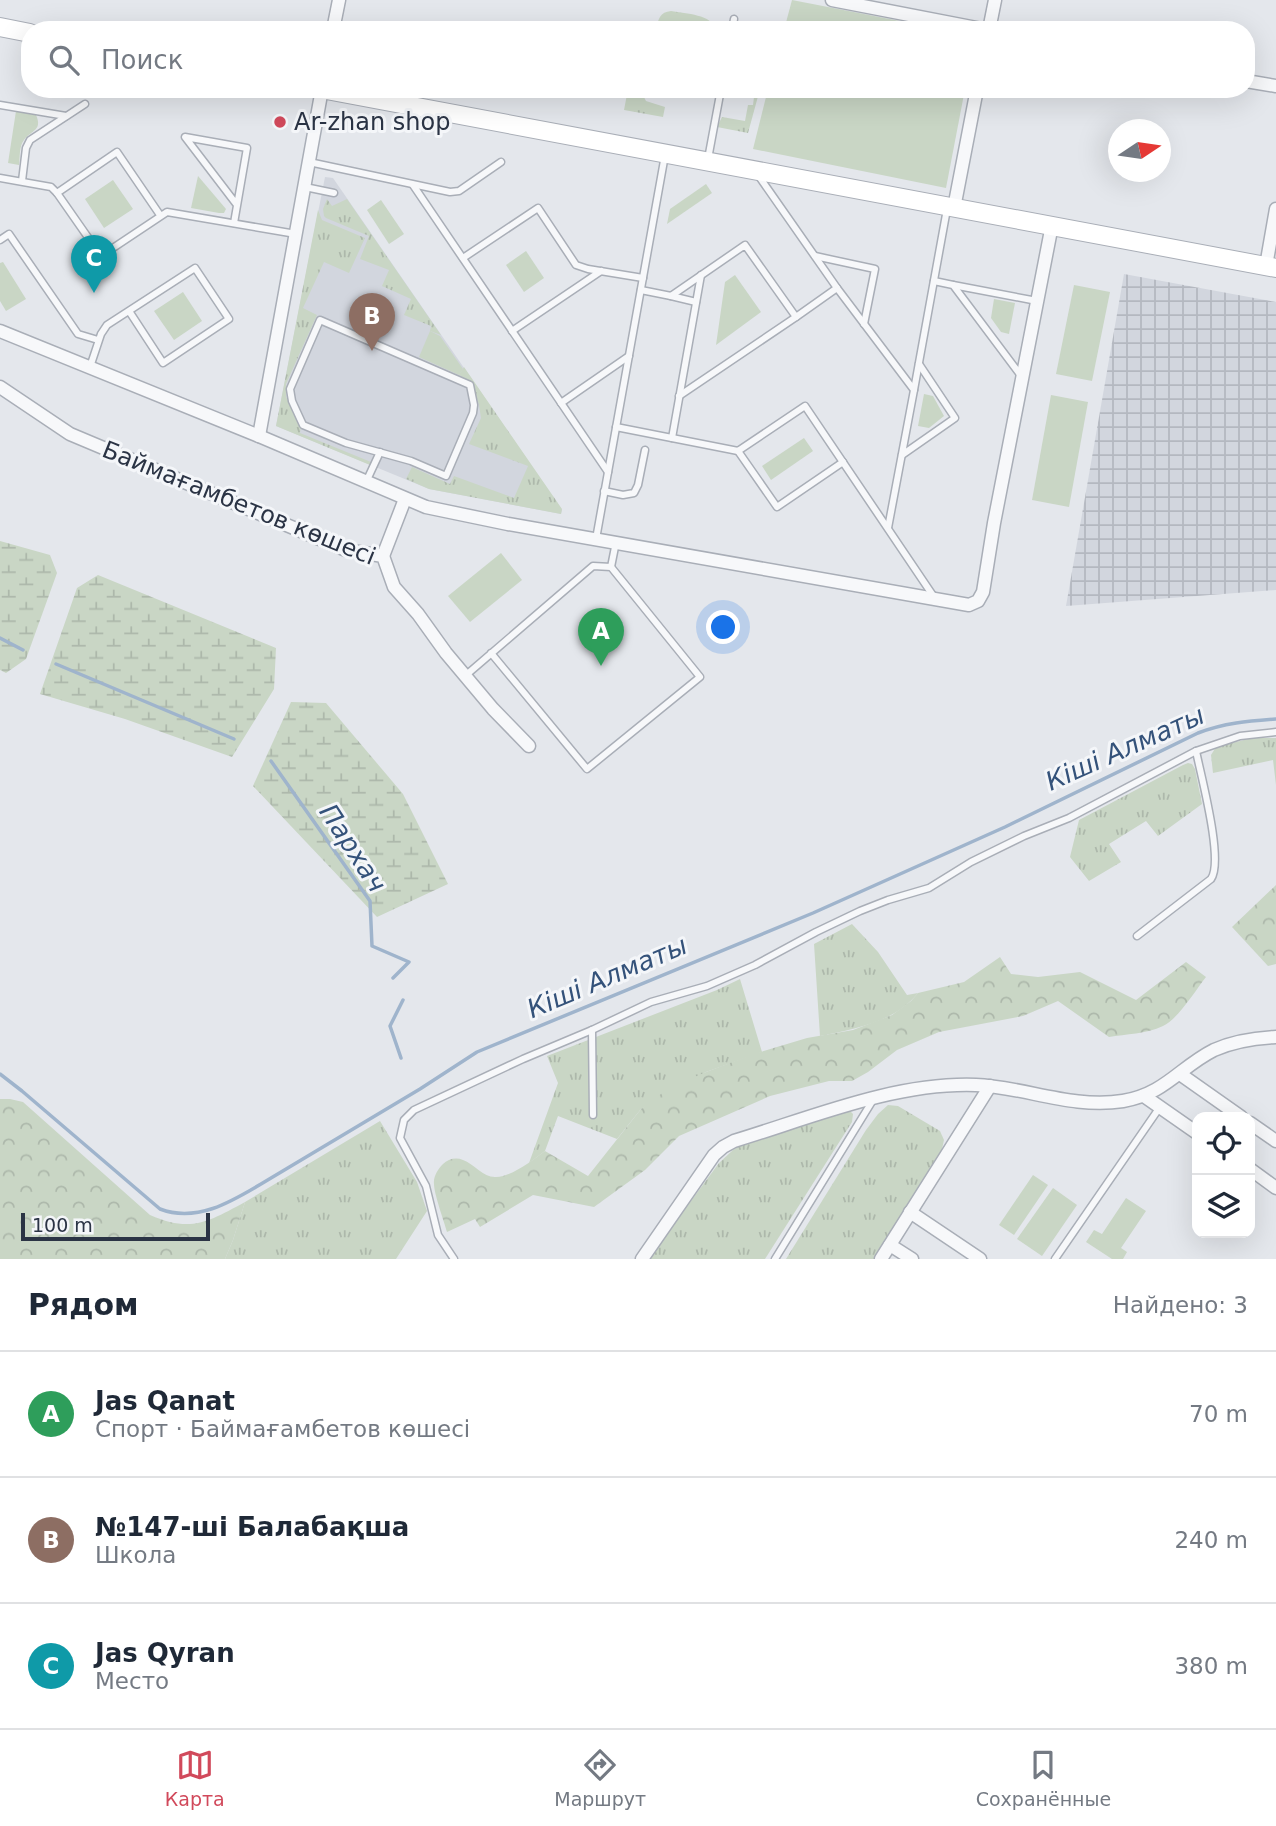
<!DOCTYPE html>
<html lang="ru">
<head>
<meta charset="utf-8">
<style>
  body { margin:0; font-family:"DejaVu Sans",sans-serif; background:#f2f2f3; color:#1f2937 }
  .controls { position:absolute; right:21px; bottom:21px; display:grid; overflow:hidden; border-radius:14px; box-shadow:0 7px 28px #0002 }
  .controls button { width:63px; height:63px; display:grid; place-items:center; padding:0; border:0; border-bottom:2px solid #e0e1e3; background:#fff; color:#1f2937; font:35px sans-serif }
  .compass { position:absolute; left:1108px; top:119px; width:63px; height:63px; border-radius:50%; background:#fff; box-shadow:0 7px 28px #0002; rotate:77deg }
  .scale { position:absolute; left:21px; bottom:18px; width:189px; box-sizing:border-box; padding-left:7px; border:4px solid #2b3445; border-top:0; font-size:19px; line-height:24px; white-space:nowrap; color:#2b3445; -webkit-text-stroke:5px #f4f6f9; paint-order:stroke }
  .you { position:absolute; left:724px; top:628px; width:24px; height:24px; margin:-18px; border:5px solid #fff; border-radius:50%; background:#1a73e8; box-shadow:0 0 0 10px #1a73e833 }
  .badge { display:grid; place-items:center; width:46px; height:46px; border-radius:50%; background:#d1495b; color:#fff; font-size:23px; font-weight:700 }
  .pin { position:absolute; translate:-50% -58px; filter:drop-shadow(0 2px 4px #0008) }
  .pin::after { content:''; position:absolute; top:37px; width:24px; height:21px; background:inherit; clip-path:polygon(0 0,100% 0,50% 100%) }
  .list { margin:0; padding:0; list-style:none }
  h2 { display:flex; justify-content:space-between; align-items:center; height:91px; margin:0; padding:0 28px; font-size:30px }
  h2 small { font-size:23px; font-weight:400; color:#747a83 }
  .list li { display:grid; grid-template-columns:46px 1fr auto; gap:21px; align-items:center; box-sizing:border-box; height:126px; padding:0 28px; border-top:2px solid #e0e1e3 }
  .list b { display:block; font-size:26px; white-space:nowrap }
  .list p { margin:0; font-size:23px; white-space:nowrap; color:#747a83 }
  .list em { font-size:23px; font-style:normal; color:#747a83 }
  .icon { flex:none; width:38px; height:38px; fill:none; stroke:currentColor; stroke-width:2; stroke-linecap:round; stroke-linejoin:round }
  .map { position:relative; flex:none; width:1276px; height:1259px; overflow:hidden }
  .search { position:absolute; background:#fff; box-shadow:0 7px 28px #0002; left:21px; right:21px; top:21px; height:77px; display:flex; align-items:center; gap:18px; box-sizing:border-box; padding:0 24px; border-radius:28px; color:#747a83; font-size:26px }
  .sheet { height:469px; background:#fff }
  nav { display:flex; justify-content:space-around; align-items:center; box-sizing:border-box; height:98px; border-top:2px solid #e0e1e3; background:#fff; font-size:19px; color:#747a83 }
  nav a { display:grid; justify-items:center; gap:4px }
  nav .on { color:#d1495b }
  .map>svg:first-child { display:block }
  .built { fill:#d2d6de }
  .industrial { fill:url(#industrial-grid) }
  .grass { fill:url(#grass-tufts) }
  .forest { fill:url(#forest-crowns) }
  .wetland { fill:url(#wetland-marsh) }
  .park { fill:#c9d6c5 }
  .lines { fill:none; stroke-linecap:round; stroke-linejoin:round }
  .stream { stroke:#9fb4cc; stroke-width:3.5 }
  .lane-casing { stroke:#a9aeb7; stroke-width:9 }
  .street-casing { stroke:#a9aeb7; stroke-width:15 }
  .secondary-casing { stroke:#a9aeb7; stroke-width:20 }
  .lane { stroke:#f7f8fa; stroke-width:6 }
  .street { stroke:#f7f8fa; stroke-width:12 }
  .secondary { stroke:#fff; stroke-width:18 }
  .poi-dot { fill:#d1495b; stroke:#f4f6f9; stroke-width:2.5 }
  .labels { text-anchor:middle; stroke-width:6; stroke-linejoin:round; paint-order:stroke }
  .poi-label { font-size:24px; fill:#2b3445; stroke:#f4f6f9; text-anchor:start }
  .street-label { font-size:24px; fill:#2b3445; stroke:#f4f6f9 }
  .water-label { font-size:26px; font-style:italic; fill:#34527a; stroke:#f4f6f9 }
</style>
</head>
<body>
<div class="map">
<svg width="1276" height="1259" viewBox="0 0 1276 1259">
  <defs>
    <pattern id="industrial-grid" width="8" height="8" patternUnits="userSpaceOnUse" patternTransform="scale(1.75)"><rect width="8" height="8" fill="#d2d6de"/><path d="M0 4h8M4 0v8" fill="none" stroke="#b4b8c0"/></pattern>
    <pattern id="grass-tufts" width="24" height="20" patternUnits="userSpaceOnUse" patternTransform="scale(1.75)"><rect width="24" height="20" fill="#c9d6c5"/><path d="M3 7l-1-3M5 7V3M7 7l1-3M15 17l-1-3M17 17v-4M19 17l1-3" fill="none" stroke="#adb8ab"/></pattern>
    <pattern id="forest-crowns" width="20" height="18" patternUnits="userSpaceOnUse" patternTransform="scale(1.75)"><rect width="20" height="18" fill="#c9d6c5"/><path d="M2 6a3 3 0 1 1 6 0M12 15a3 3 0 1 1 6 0" fill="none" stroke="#adb8ab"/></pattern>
    <pattern id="wetland-marsh" width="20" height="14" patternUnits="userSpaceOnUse" patternTransform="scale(1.75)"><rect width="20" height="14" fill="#c9d6c5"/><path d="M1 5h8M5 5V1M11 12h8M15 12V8" fill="none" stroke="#adb8ab"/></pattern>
  </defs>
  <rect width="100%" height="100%" fill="#e4e7ec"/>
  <polygon class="built" points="325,177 333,178 562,510 561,514 429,489 276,426"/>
  <polygon class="industrial" points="1124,274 1276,302 1276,590 1066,606"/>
  <g class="grass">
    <path d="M671,11C687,14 711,14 717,30H695L673,25L671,22L667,24L669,30H656C658,19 660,12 671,11Z"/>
    <polygon points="628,89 640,89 646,101 665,107 663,117 624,110"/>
    <polygon points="755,89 760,89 748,133 717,127 722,117 745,121 748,105 753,105"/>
    <polygon points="327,199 332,206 347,199 441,335 430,331 431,326 404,315 411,299 382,286 389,270 360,259 369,236 326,218 324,216 323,209"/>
    <polygon points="318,210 322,220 365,238 349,273 324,262 303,308 317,315 286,384 286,397 301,426 300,433 371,462 370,465 276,426"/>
    <polygon points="464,367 562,509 561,514 429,489 406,479 412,467 450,484 454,476 514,498 528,466 469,444 481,418 479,405 472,382 459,375"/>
    <polygon points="1252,738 1276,738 1276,785 1273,760 1213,773 1211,755 1216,747"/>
    <polygon points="1188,763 1192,764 1195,769 1202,804 1158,836 1146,821 1109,844 1121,862 1089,881 1070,857 1079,820 1183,765"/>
    <path d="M852,924L878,952L907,995L918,993C895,1022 855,1029 820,1036L814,944Z"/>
    <polygon points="740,979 762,1052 706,1072 641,1109 617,1139 558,1116 545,1151 529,1163 558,1083 547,1056 717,990"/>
    <polygon points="888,1105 898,1106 940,1131 944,1140 942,1149 874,1259 786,1259 866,1130 878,1114"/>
    <polygon points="845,1111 850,1111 853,1114 852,1122 765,1259 648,1259 719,1163 733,1150 743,1144"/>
    <polygon points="380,1121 417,1182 427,1211 396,1259 225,1259 233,1240 245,1202"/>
  </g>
  <g class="forest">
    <polygon points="1276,885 1276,964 1268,966 1232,927"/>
    <path d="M1000,957L1011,974L1038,977L1080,972L1136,1000L1186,962L1206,977C1195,991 1178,1019 1163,1026C1146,1034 1126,1034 1109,1037L1058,1001L1023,1016L939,1032L897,1050L868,1072L852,1081H829L770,1096L679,1136L645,1170L594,1207L533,1195L480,1227L475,1219L447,1232C444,1221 434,1194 434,1184C433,1177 438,1169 443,1164C448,1159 456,1157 463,1160C474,1164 484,1178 496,1177C513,1176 531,1161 545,1151L588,1176L641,1109L669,1088L706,1072L754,1054L807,1038L853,1030L892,1015L911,1001L918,993L964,982Z"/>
    <path d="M0,1099H10L23,1102L150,1215C191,1233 208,1222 245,1202L233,1240L225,1259H0Z"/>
  </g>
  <g class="wetland">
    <polygon points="0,541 50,555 57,573 26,659 6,673 0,670"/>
    <polygon points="98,575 276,648 274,689 232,757 125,719 40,694 77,588"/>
    <polygon points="291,702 326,703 403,794 448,884 377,917 253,786"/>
  </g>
  <g class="park">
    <polygon points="792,0 946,30 784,30"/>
    <polygon points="768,89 965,89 946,188 753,149"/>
    <path d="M16,111L36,115C43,131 31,130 24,140C19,146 20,157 19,165L8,163Z"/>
    <polygon points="198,176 226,209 224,213 219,213 191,208"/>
    <polygon points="113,180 133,209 104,228 85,199"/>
    <polygon points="706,184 712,193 667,224 670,209"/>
    <polygon points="381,200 404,234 389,244 367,210"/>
    <polygon points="526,251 544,278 524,292 506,265"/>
    <polygon points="3,262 26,299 6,311 0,301 0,263"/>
    <polygon points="735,275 761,312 716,345 725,282"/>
    <polygon points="1074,285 1110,292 1092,381 1056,374"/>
    <polygon points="183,292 202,321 174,340 154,311"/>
    <polygon points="994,299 1015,303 1009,334 1001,332 991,318"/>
    <polygon points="430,331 440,336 463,369 459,375 419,357"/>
    <polygon points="924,394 933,396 944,416 929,428 918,426"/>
    <polygon points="1051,395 1088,402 1069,507 1032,500"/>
    <polygon points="804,438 813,451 771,480 762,466"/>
    <polygon points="501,553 522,580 470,622 448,596"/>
    <polygon points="1033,1175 1048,1185 1014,1235 999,1225"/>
    <polygon points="1053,1188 1077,1205 1042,1256 1017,1239"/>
    <polygon points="1126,1198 1146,1211 1121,1248 1127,1252 1123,1259 1112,1259 1086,1242 1094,1230 1102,1234"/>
  </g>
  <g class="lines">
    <g class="stream">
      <polyline points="0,638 23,650"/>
      <polyline points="56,664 234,739"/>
      <polyline points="271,761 370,901 372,946 409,962 393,978"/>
      <polyline points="401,1058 390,1026 403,1000"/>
      <path d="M0,1074L22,1091L160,1209C196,1223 231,1202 261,1184L420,1089L477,1052L813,913L1005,827L1198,733C1224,723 1248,721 1276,719"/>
    </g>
    <defs>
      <g id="lane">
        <polyline points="732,30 734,19"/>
        <polyline points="0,105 66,116"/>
        <polyline points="708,159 721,89"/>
        <polyline points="309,162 450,192 459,191 501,162"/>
        <polyline points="758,175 837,288"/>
        <polyline points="0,178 51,187 57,193"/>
        <polyline points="22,181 26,148 30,140 85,104"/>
        <polyline points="413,185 608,472"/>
        <polyline points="305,187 334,193"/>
        <polyline points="160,215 117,152 57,193 101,256 167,212 296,234"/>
        <polyline points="234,223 247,148 185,137 237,205"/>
        <polyline points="0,240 9,234 78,334 98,340"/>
        <polyline points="815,256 875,269 864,324"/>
        <polyline points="463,258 538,208 576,265 588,269 643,278"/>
        <polyline points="934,281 953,285 1022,377"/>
        <polyline points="953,285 1037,301"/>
        <polyline points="641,290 671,296 745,245 796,317 837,288 914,390 888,528"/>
        <polyline points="671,296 696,302"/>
        <polygon points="320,320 470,385 474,405 473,413 446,476 411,461 346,443 303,425 292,401 290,389"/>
        <polyline points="512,331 601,271"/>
        <polyline points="90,367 101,334 107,325 195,268 229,319 163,363 129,311"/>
        <polyline points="914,390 947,209"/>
        <polyline points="679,396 796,317"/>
        <polyline points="561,403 629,356"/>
        <polyline points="616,427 738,451 805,406 934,597"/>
        <polyline points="672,438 701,275"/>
        <polyline points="738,451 777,507 843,462"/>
        <polyline points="902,455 955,418 919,364"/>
        <polyline points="366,482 380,452"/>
        <polyline points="604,491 623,495 634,493 638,485 645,450"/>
        <polyline points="596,539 665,155"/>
        <polyline points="611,567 616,542"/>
        <polyline points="465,676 593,566 611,567 700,677 587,769 491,653"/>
        <path d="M1137,936L1211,879C1224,861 1201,776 1196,751"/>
        <polyline points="592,1030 593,1115"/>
        <polyline points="454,1259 438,1235 426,1186 400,1138 404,1120 414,1110 523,1059 592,1030 651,1002 707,986 755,965 816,932 860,911 888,900 929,888 971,862 1024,836 1069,818 1196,751 1240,736 1276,732"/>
        <polyline points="775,1259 873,1100"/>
        <polyline points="1055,1259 1160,1107"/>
      </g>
      <g id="street">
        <polyline points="832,0 987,30"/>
        <polyline points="333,30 339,0"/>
        <polyline points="989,30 995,0"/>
        <polyline points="1246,81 1276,86"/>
        <polyline points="954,208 977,89"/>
        <polyline points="1266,266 1276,209"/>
        <polyline points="0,331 259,436 426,507 508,524 969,605 978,601 983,592 994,523 1052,225"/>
        <polyline points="0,387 70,434 346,550 383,556 394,587 418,614 446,653 493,709 529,746"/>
        <polyline points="259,436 322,89"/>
        <polyline points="383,556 405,499"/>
        <polyline points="1180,1074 1241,1117"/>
        <polyline points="1144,1096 1197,1133"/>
        <polyline points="1250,1123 1276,1141"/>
        <polyline points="1250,1169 1276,1188"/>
        <polyline points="910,1212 980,1259"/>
        <polyline points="890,1245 912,1259"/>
        <path d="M642,1259L714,1155L723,1147L734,1141C810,1118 895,1082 976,1085C1025,1087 1072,1109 1123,1101C1165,1094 1180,1067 1214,1050C1234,1041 1255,1038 1276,1037"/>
        <polyline points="881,1259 990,1086"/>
      </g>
      <g id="secondary">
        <polyline points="0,27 30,33"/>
        <polyline points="321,89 1276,268"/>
      </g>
    </defs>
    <use href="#lane" class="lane-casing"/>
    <use href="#street" class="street-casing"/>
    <use href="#secondary" class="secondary-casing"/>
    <use href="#lane" class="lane"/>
    <use href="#street" class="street"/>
    <use href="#secondary" class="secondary"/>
  </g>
  <circle class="poi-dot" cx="280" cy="122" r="7"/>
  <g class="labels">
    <g class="poi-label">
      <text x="294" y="130">Ar-zhan shop</text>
    </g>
    <g class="street-label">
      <text transform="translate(239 503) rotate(22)" y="8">Баймағамбетов көшесі</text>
    </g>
    <g class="water-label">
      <text transform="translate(1125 748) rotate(-24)" y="9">Кіші Алматы</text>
      <text transform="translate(353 848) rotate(57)" y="9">Пархач</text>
      <text transform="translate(607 977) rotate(-23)" y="9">Кіші Алматы</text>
    </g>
  </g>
</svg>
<div class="controls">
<button><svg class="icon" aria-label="locate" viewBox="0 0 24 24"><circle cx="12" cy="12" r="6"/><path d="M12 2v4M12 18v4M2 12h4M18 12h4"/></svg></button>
<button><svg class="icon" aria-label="layers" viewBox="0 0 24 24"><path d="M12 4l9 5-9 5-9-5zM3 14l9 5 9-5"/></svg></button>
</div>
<svg class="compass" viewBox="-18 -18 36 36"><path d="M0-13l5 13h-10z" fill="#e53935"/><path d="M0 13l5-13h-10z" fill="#747a83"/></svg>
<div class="scale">100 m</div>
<div class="you"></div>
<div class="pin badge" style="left:601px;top:666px;background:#2e9e5b">A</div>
<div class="pin badge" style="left:372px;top:351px;background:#8d6e63">B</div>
<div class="pin badge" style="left:94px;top:293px;background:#0f9aa8">C</div>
<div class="search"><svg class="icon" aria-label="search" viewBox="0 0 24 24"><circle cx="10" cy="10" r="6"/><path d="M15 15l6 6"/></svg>Поиск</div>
</div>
<section class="sheet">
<h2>Рядом<small>Найдено: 3</small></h2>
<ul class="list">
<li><span class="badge" style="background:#2e9e5b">A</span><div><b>Jas Qanat</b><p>Спорт · Баймағамбетов көшесі</p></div><em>70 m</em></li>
<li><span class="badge" style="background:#8d6e63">B</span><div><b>№147-ші Балабақша</b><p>Школа</p></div><em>240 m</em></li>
<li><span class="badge" style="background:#0f9aa8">C</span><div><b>Jas Qyran</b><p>Место</p></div><em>380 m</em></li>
</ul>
</section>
<nav>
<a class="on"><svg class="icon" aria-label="map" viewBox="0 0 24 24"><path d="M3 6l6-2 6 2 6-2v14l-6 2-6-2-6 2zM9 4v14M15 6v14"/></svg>Карта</a>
<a><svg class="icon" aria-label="directions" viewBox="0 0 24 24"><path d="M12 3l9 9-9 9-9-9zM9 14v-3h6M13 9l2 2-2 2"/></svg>Маршрут</a>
<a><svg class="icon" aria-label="saved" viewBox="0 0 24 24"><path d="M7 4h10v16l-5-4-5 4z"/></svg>Сохранённые</a>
</nav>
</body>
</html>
